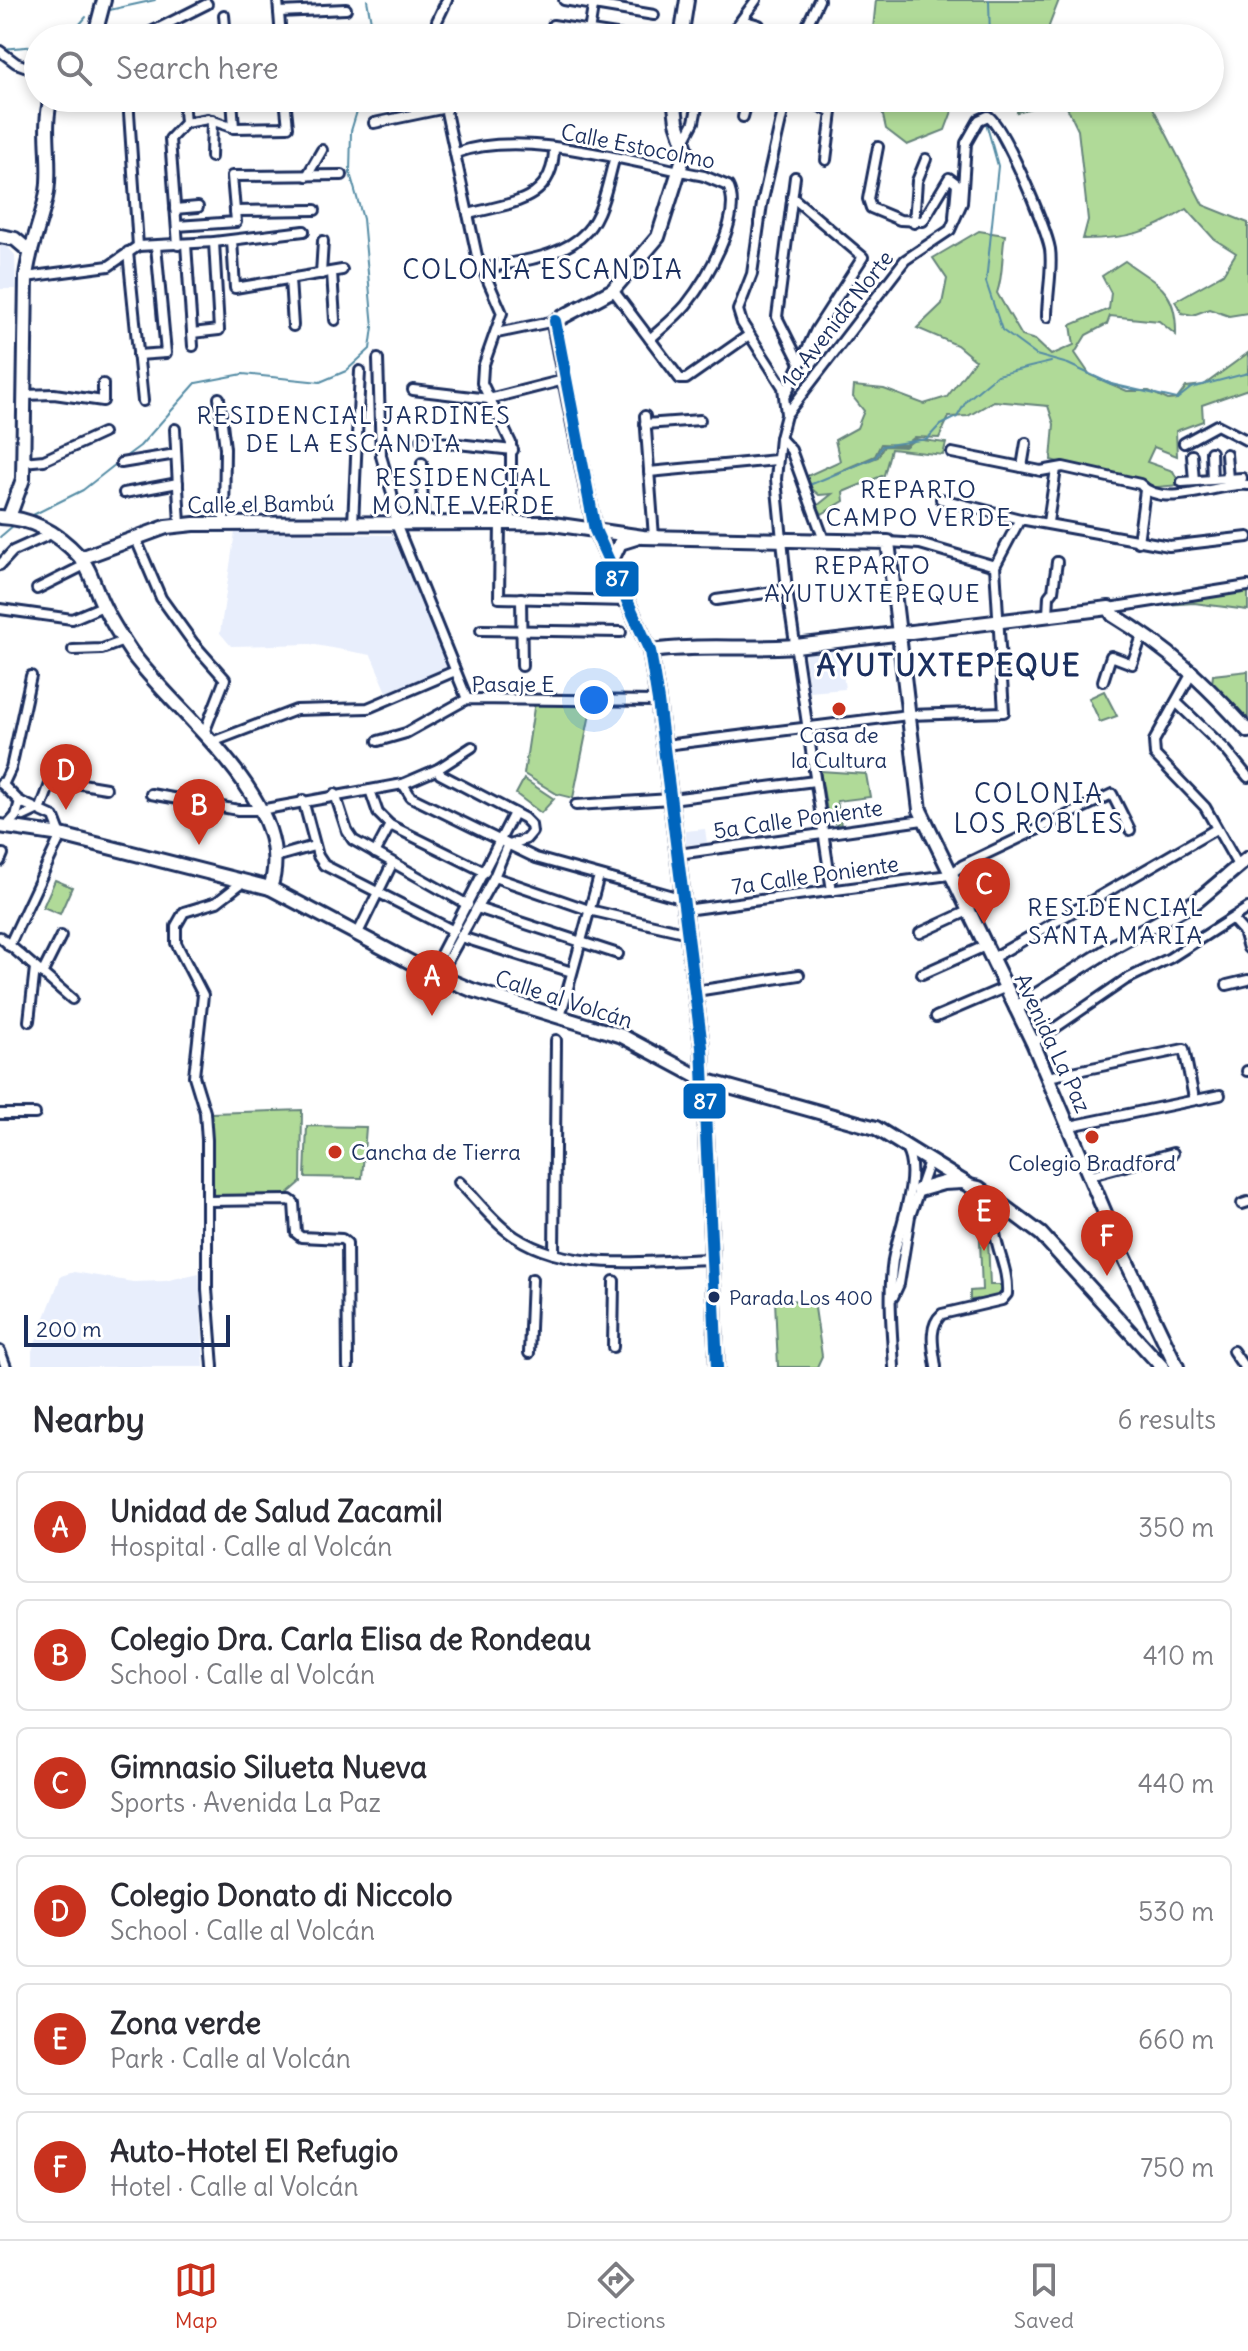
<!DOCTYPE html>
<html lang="en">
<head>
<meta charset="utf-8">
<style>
  body { margin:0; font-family:Delius,sans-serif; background:#f7f7f7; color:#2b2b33 }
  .scale { position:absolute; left:24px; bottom:20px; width:206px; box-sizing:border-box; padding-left:8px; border:4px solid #1b2f5e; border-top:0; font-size:22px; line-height:28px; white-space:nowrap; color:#1b2f5e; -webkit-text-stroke:6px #fff; paint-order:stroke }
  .you { position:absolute; left:594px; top:700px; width:28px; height:28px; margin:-20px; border:6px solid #fff; border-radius:50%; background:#1a73e8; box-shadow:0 0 0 12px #1a73e833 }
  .badge { display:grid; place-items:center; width:52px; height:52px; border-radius:50%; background:#c8321e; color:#fff; font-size:26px; font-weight:700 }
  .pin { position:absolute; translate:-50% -66px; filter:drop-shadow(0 2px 4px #0008) }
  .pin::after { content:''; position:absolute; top:42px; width:28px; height:24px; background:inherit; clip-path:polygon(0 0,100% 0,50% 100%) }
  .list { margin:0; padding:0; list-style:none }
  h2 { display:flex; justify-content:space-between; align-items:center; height:104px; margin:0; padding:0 32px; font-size:34px }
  h2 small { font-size:26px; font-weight:400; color:#7c7c81 }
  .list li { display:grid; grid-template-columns:52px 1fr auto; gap:24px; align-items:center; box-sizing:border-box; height:112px; margin:0 16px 16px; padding:0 16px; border:2px solid #e1e1e2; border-radius:12px }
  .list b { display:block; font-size:30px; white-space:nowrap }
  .list p { margin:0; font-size:26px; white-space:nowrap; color:#7c7c81 }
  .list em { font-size:26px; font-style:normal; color:#7c7c81 }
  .icon { flex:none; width:44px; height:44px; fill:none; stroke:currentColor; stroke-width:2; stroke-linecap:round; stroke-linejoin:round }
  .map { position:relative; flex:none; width:1248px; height:1367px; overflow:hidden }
  .search { position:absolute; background:#fff; box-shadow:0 4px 12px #0003; left:24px; right:24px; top:24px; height:88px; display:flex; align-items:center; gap:20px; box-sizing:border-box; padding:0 28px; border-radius:44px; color:#7c7c81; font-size:30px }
  .sheet { height:872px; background:#fff }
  nav { display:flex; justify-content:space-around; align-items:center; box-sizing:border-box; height:112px; border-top:2px solid #e1e1e2; background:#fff; font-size:22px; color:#7c7c81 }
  nav a { display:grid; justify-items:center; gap:4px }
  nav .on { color:#c8321e }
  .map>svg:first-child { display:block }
  .built { fill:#e8eefc }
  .green { fill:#b0da98; stroke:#66847b; stroke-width:2 }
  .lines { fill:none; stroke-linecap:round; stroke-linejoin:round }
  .stream { stroke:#548ca5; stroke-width:2 }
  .street-casing { stroke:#1b2f5e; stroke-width:14 }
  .secondary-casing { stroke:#1b2f5e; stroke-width:18 }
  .street { stroke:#fff; stroke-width:8 }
  .secondary { stroke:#fff; stroke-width:12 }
  .bus-1-casing { stroke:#fff; stroke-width:18 }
  .bus-1 { stroke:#0065bd; stroke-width:12 }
  .poi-dot { fill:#c8321e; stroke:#fff; stroke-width:3 }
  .bus-dot { fill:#1b2f5e; stroke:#fff; stroke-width:3 }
  .labels { text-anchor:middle; stroke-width:6; stroke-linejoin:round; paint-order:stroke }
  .bus-label { font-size:20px; fill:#1b2f5e; stroke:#fff; text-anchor:start }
  .street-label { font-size:22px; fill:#1b2f5e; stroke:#fff }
  .poi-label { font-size:22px; fill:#1b2f5e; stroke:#fff }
  .neighbourhood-label { font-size:24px; letter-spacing:2px; fill:#1b2f5e; stroke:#fff }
  .quarter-label { font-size:26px; letter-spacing:2px; fill:#1b2f5e; stroke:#fff }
  .district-label { font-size:30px; font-weight:bold; letter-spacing:2px; fill:#1b2f5e; stroke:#fff }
  .line-badge { stroke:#fff; stroke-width:3 }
  .badge-label { font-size:22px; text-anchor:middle; font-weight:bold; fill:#fff }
</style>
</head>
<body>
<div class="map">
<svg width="1248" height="1367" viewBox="0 0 1248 1367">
  <rect width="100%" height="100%" fill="#fff"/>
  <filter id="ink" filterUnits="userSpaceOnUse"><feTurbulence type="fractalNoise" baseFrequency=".0125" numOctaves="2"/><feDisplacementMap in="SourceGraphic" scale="16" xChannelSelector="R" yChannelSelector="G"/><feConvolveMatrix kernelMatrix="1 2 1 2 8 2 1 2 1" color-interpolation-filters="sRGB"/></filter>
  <g filter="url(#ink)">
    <g class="built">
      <polygon points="0,245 7,246 15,255 16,289 0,289"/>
      <polygon points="235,532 392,535 449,668 387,692 371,655 310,644 231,646 220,633"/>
      <polygon points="835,649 837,666 842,666 845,689 809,692 805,654"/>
      <polygon points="705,829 707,843 686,845 686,831"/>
      <polygon points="74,1272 133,1282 165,1281 199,1273 204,1367 32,1367 32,1351 61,1276"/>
    </g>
    <g class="green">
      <polygon points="876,0 1059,0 1049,26 1054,38 884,38 873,29"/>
      <polygon points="879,98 957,98 945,130 907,145 886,129"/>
      <path d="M1019,98H1094L1101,105L1122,98H1148L1203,205L1248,223V313L1229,316L1209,309L1193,315L1182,313L1175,301L1223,274L1236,253L1214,239L1187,209C1150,232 1128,239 1083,239L1088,220L1078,130L1063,99L1017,112Z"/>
      <path d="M979,231L1005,235C1001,256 1004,273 997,293L1022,336L1035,340L1051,355L1074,345L1071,325L1109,309L1111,293L1102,276L1125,261C1158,285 1177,289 1176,335L1159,321L1110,316L1107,324L1086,335L1075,353L1090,375L1127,391H1149L1168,400L1177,399L1186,387L1204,385L1248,353V389L1202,405L1203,421L1176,431L1177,456L1154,447L1147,462L1173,471L1180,485L1146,488L1051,460L1054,424L1048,406L994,401L968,416L949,417L939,438L915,437L905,445L881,444L875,456L834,474L878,457L884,446L905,447L915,439L946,443L943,455L891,449L884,475L843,492L844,501L822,514L817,506L832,494L819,495L812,489L807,476L840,461L835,440L857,428L864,411L853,397L854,386L884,389L924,404L947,397L975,360L957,345L917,328L942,304L947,279L933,258Z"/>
      <polygon points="1248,591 1248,610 1194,603 1165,605"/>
      <polygon points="1248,671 1248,724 1212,684 1213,675"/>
      <polygon points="1104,691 1117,716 1100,722 1089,698"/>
      <polygon points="535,701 592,704 573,798 557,794 524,774"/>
      <polygon points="820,771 866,774 870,797 837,801 841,825 829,822"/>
      <polygon points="524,779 554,799 541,813 516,794"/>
      <polygon points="55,880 72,887 60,914 43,907"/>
      <polygon points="302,1110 301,1182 286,1195 213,1195 211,1113"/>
      <polygon points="307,1126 366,1127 362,1178 305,1177"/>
      <polygon points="979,1217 987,1217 990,1285 1001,1285 1002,1297 970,1300 970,1291 982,1290"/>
      <polygon points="775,1300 814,1301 822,1356 817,1367 778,1367"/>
    </g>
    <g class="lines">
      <g class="stream">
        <polyline points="367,0 374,38"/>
        <polyline points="989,0 990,38"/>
        <polyline points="105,11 155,0"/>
        <polyline points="68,38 86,17"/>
        <polyline points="1,49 38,46"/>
        <polyline points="984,113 987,98"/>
        <polyline points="985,119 998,166 986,282 1002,330 1036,355 1068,364 1111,384 1177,399 1191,388 1248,373"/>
        <polyline points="121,460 140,446 196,383 243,374 320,382 346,371 370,349 373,327 363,219 350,173 351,131 361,98"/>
        <polyline points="807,486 876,457 882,446 927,439 939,426 957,417 967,400 997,375 1051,362"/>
        <polyline points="31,516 83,490 116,464"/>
        <polyline points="0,537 14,525"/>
      </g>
      <defs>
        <g id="street">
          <polyline points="278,0 281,38"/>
          <polyline points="564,0 654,15"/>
          <polyline points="279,12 346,9"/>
          <polyline points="224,15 226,38"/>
          <polyline points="742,20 759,25 763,38"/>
          <polyline points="553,25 635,38"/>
          <polyline points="130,38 141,37 207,4"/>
          <polyline points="435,38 437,21 447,0"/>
          <polyline points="588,38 594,1"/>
          <polyline points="728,38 756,0"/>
          <polyline points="801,38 819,0"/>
          <polyline points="0,51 16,63 38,71"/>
          <polyline points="128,98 138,246"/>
          <polyline points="232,98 234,128"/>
          <polyline points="443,98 477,256 502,313 483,367 482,383 511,443 511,523"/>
          <polyline points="802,98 832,112 826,160"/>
          <polyline points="843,99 844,98"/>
          <polyline points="743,117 748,98"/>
          <polyline points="185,123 208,119 234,128 288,127 285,98"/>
          <polyline points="374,123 446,108"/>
          <polyline points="684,141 694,122 699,98"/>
          <polyline points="878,147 868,199 871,208 900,220 923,221 949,178 957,184 954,217"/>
          <path d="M456,153C523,128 633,163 704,176L728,186C744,216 706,280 686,305C676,317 662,328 650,339"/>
          <polyline points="211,157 212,120"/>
          <polyline points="307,176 322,150"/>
          <polyline points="795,177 777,317 800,363"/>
          <polyline points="175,209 198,207"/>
          <polyline points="235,211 315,210"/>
          <path d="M468,214C510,203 554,202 554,148"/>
          <polyline points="914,223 917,181 926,159"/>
          <polyline points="177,226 236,222 232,176 342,175"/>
          <polyline points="232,240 235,288 342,270"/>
          <polyline points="186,244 193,346"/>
          <polyline points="178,245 170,139 185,123 183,98"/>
          <polyline points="128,252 143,401"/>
          <path d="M482,269C516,261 562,259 587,231C603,213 608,181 614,160"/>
          <polyline points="332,272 335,320"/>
          <polyline points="321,274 323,241"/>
          <polyline points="26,277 109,266 138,246 214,242 304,231"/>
          <polyline points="290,279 293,326"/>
          <polyline points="613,290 680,379 686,379 749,335"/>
          <polyline points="192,333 219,330 214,242"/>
          <polyline points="497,333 555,321"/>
          <polyline points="138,355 166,353 156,246"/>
          <polyline points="378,359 381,456 392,493 396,524 467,699"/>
          <polyline points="413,390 489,399 564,380"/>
          <polyline points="786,394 816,330 863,257 792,197"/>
          <polyline points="24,395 54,394 103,401 103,384"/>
          <polyline points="219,398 225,448 224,524"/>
          <polyline points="786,414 783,387 742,323 738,310 752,274 762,204 786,98"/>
          <polyline points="645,416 654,537"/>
          <polyline points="645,424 700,420"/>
          <polyline points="175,429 180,525"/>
          <polyline points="780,438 791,450 824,540"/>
          <polyline points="421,440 513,450"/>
          <polyline points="1184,443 1217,425 1248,441"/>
          <polyline points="1211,452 1212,480"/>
          <path d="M952,453L1041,471L1063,467L1140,484C1164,511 1218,482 1248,485"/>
          <polyline points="1226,454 1228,479"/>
          <polyline points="1192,455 1194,481"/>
          <polyline points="23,462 44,460 103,433"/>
          <polyline points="121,463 176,454"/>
          <polyline points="422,463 423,524"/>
          <polyline points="1022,467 1026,443"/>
          <polyline points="649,472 776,460"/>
          <polyline points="1182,482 1242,478"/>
          <polyline points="124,493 178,483"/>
          <polyline points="941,499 1020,519 1169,546 1248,537"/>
          <polyline points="1048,522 1056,469"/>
          <polyline points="500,523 499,598 628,601"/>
          <polyline points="353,524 360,371"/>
          <polyline points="135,537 161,598 194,644 225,679 204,733"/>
          <polyline points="888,542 920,544 995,566"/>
          <polyline points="1138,542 1145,490"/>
          <polyline points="0,565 13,551 53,533"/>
          <polyline points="995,566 1020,519"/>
          <polyline points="37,589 85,565"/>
          <polyline points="521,598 522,666"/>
          <polyline points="716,600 787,590"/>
          <polyline points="1109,608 1248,586"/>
          <polyline points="0,609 72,619 103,606"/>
          <polyline points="1048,615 1049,596 1053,591 1057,562"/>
          <polyline points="481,630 621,632"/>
          <polyline points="73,650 102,649 124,641"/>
          <polyline points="1193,671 1154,741 1155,755 1205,807 1239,867"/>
          <polyline points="1103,681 1111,656 1132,664 1143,633"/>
          <polyline points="1176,702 1226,750 1248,777"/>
          <polyline points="378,741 406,733 467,699 658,701"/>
          <polyline points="212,742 296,710 368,708 455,671"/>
          <polyline points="665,745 908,715 1004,712 995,566"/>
          <polyline points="438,769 440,774 524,818 531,825 532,832 526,839 507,846 494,877 439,976"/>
          <polyline points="1,783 22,804"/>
          <polyline points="403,784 411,797 536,858 684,899"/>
          <polyline points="3,785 11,768 31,676"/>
          <polyline points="370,790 378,813 390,825 485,872"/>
          <polyline points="151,794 238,810 260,810 403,784 438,769 472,747"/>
          <polyline points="335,794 347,831 353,840 468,905"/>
          <polyline points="303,800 318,856 324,865 454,931"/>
          <polyline points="576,805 671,799 815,781"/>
          <polyline points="24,816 41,808 52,779 106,788"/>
          <polyline points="7,826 16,816 20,801"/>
          <polyline points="375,853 390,825"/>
          <polyline points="0,854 3,854 0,861"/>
          <polyline points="678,854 923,820"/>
          <polyline points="275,857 314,846"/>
          <polyline points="494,877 589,910 688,933"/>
          <path d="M832,891L787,590L776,479L780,438L786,415L905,260L950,230L962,203L966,143L979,120L988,116C1003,125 1046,227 1050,249C1053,269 1047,295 1047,317"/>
          <polyline points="477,908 618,954"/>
          <polyline points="685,910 949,875 963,865 1112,794 1130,830"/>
          <polyline points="1233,920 1243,931 1248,948"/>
          <polyline points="358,933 392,864"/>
          <polyline points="920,933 968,911"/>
          <polyline points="0,937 72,999"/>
          <polyline points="461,937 572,972"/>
          <polyline points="9,946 61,835 54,817 21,802"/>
          <polyline points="991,959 1216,829"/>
          <polyline points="431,973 514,813"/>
          <polyline points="42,974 61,936"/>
          <polyline points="922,974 985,946"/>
          <polyline points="1227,985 1248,980"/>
          <polyline points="696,991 799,975"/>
          <polyline points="560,1017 599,876"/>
          <polyline points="936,1017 1004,988"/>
          <polyline points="29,1021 35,968"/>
          <polyline points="1033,1043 1125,980 1170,958 1248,908"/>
          <polyline points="1247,1071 1248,1071"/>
          <polyline points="1048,1077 1184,1049 1194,1098"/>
          <polyline points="0,1114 35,1114"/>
          <polyline points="1070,1126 1220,1095"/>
          <polyline points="1091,1175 1173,1153"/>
          <path d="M459,1182C475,1198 490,1218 507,1231C563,1275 648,1260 713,1259"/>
          <polyline points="208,1201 290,1200 294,1203 296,1233 301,1237 342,1239 347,1243 348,1367"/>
          <polyline points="1242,1204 1248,1202"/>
          <polyline points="554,1254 556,1040"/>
          <polyline points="893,1297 899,1284 910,1216 929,1161"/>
          <polyline points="613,1347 614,1281"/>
          <polyline points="0,1351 6,1367"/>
          <polyline points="1233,1351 1244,1367"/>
          <polyline points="529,1353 532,1279"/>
          <polyline points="213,1367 207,1289 207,1140 205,1112 194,1076 203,995 176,943 176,926 184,912 217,902 244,881"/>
          <path d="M894,1367C892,1332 888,1294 893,1260C898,1231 922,1175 906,1149"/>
          <path d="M936,1367C934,1350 927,1327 942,1314L1002,1300L1007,1294C1009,1262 989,1243 996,1210"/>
        </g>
        <g id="secondary">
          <polyline points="94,38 104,0"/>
          <polyline points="681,38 687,0"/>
          <polyline points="674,98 677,122 686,149 658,237 613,290 555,321 555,329 595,530 650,651 658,701 702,1047 717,1367"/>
          <polyline points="0,236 15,239 28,250"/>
          <path d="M0,517C31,518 58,533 79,556C91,569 95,590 103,605C111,622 121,637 131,652C174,713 300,803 270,888"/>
          <path d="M9,517L23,479L26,277C29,247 42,222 47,192C52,162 42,128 51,98"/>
          <polyline points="81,558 166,527 194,524 546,523 643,537 888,542 920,810 1033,1043 1119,1246 1177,1367"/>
          <polyline points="610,564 620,543 636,538"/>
          <path d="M650,651C699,644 747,650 796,646L1109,608L1113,615C1169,649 1205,683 1248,731"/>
          <polyline points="0,826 61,835 270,888 431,973 472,990 622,1036 704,1080 876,1128 970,1186 979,1188 1041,1234 1162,1367"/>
          <polyline points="1016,1008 1116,945 1197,901 1248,858"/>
          <polyline points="919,1190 943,1183 963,1182"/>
        </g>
      </defs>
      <use href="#street" class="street-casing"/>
      <use href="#secondary" class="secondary-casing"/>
      <use href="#street" class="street"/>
      <use href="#secondary" class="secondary"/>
      <defs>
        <polyline id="bus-1" points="555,321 595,530 650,651 658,701 702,1047 717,1367"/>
      </defs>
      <use href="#bus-1" class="bus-1-casing"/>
      <use href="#bus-1" class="bus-1"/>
    </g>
  </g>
  <g class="poi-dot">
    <circle cx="839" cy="709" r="8"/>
    <circle cx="1092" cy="1137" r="8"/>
    <circle cx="335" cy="1152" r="8"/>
  </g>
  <circle class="bus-dot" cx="714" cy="1297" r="7"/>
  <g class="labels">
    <g class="bus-label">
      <text x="729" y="1305">Parada Los 400</text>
    </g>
    <g class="street-label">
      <text transform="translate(638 146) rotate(11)" y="8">Calle Estocolmo</text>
      <text transform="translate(837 319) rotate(-52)" y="8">1a Avenida Norte</text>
      <text transform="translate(261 504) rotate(-1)" y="8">Calle el Bambú</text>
      <text x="513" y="692">Pasaje E</text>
      <text transform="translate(798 819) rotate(-8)" y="8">5a Calle Poniente</text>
      <text transform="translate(815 875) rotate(-8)" y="8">7a Calle Poniente</text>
      <text transform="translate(564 999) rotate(18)" y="8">Calle al Volcán</text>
      <text transform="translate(1053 1043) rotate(65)" y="8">Avenida La Paz</text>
    </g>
    <g class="poi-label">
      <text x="839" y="743">Casa de<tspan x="839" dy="25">la Cultura</tspan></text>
      <text x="351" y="1160" text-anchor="start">Cancha de Tierra</text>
      <text x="1092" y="1171">Colegio Bradford</text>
    </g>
    <g class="neighbourhood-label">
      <text x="354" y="424">RESIDENCIAL JARDINES<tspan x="354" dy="28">DE LA ESCANDIA</tspan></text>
      <text x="464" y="486">RESIDENCIAL<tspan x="464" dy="28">MONTE VERDE</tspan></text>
      <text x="919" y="498">REPARTO<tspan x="919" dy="28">CAMPO VERDE</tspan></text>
      <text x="873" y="574">REPARTO<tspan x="873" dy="28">AYUTUXTEPEQUE</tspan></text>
      <text x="1116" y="916">RESIDENCIAL<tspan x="1116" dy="28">SANTA MARIA</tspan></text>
    </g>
    <g class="quarter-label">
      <text x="543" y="279">COLONIA ESCANDIA</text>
      <text x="1039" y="803">COLONIA<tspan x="1039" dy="30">LOS ROBLES</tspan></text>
    </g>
    <g class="district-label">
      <text x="949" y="676">AYUTUXTEPEQUE</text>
    </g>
  </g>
  <g class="line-badge">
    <rect x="594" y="560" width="46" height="38" rx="8" fill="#0065bd"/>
    <rect x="682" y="1082" width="45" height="38" rx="8" fill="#0065bd"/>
  </g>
  <g class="badge-label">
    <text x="617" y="586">87</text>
    <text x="705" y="1109">87</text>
  </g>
</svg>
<div class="scale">200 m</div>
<div class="you"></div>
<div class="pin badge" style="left:432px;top:1016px">A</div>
<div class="pin badge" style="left:199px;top:845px">B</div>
<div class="pin badge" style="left:984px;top:924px">C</div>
<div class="pin badge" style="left:66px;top:810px">D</div>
<div class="pin badge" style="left:984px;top:1251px">E</div>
<div class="pin badge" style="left:1107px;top:1276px">F</div>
<div class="search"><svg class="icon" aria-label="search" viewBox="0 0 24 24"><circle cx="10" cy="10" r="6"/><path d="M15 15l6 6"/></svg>Search here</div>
</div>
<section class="sheet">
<h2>Nearby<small>6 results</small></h2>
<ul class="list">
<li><span class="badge">A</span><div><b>Unidad de Salud Zacamil</b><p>Hospital · Calle al Volcán</p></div><em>350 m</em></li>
<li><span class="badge">B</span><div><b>Colegio Dra. Carla Elisa de Rondeau</b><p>School · Calle al Volcán</p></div><em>410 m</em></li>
<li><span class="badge">C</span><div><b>Gimnasio Silueta Nueva</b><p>Sports · Avenida La Paz</p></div><em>440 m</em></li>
<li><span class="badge">D</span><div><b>Colegio Donato di Niccolo</b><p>School · Calle al Volcán</p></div><em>530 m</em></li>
<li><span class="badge">E</span><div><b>Zona verde</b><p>Park · Calle al Volcán</p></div><em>660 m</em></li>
<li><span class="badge">F</span><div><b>Auto-Hotel El Refugio</b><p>Hotel · Calle al Volcán</p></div><em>750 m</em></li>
</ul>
</section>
<nav>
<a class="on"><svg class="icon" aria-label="map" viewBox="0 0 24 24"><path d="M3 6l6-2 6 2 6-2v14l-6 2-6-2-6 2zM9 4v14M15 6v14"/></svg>Map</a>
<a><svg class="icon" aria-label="directions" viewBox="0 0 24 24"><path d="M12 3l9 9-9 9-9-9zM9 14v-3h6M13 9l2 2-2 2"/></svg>Directions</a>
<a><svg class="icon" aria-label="saved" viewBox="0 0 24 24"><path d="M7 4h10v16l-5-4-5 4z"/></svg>Saved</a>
</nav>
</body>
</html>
